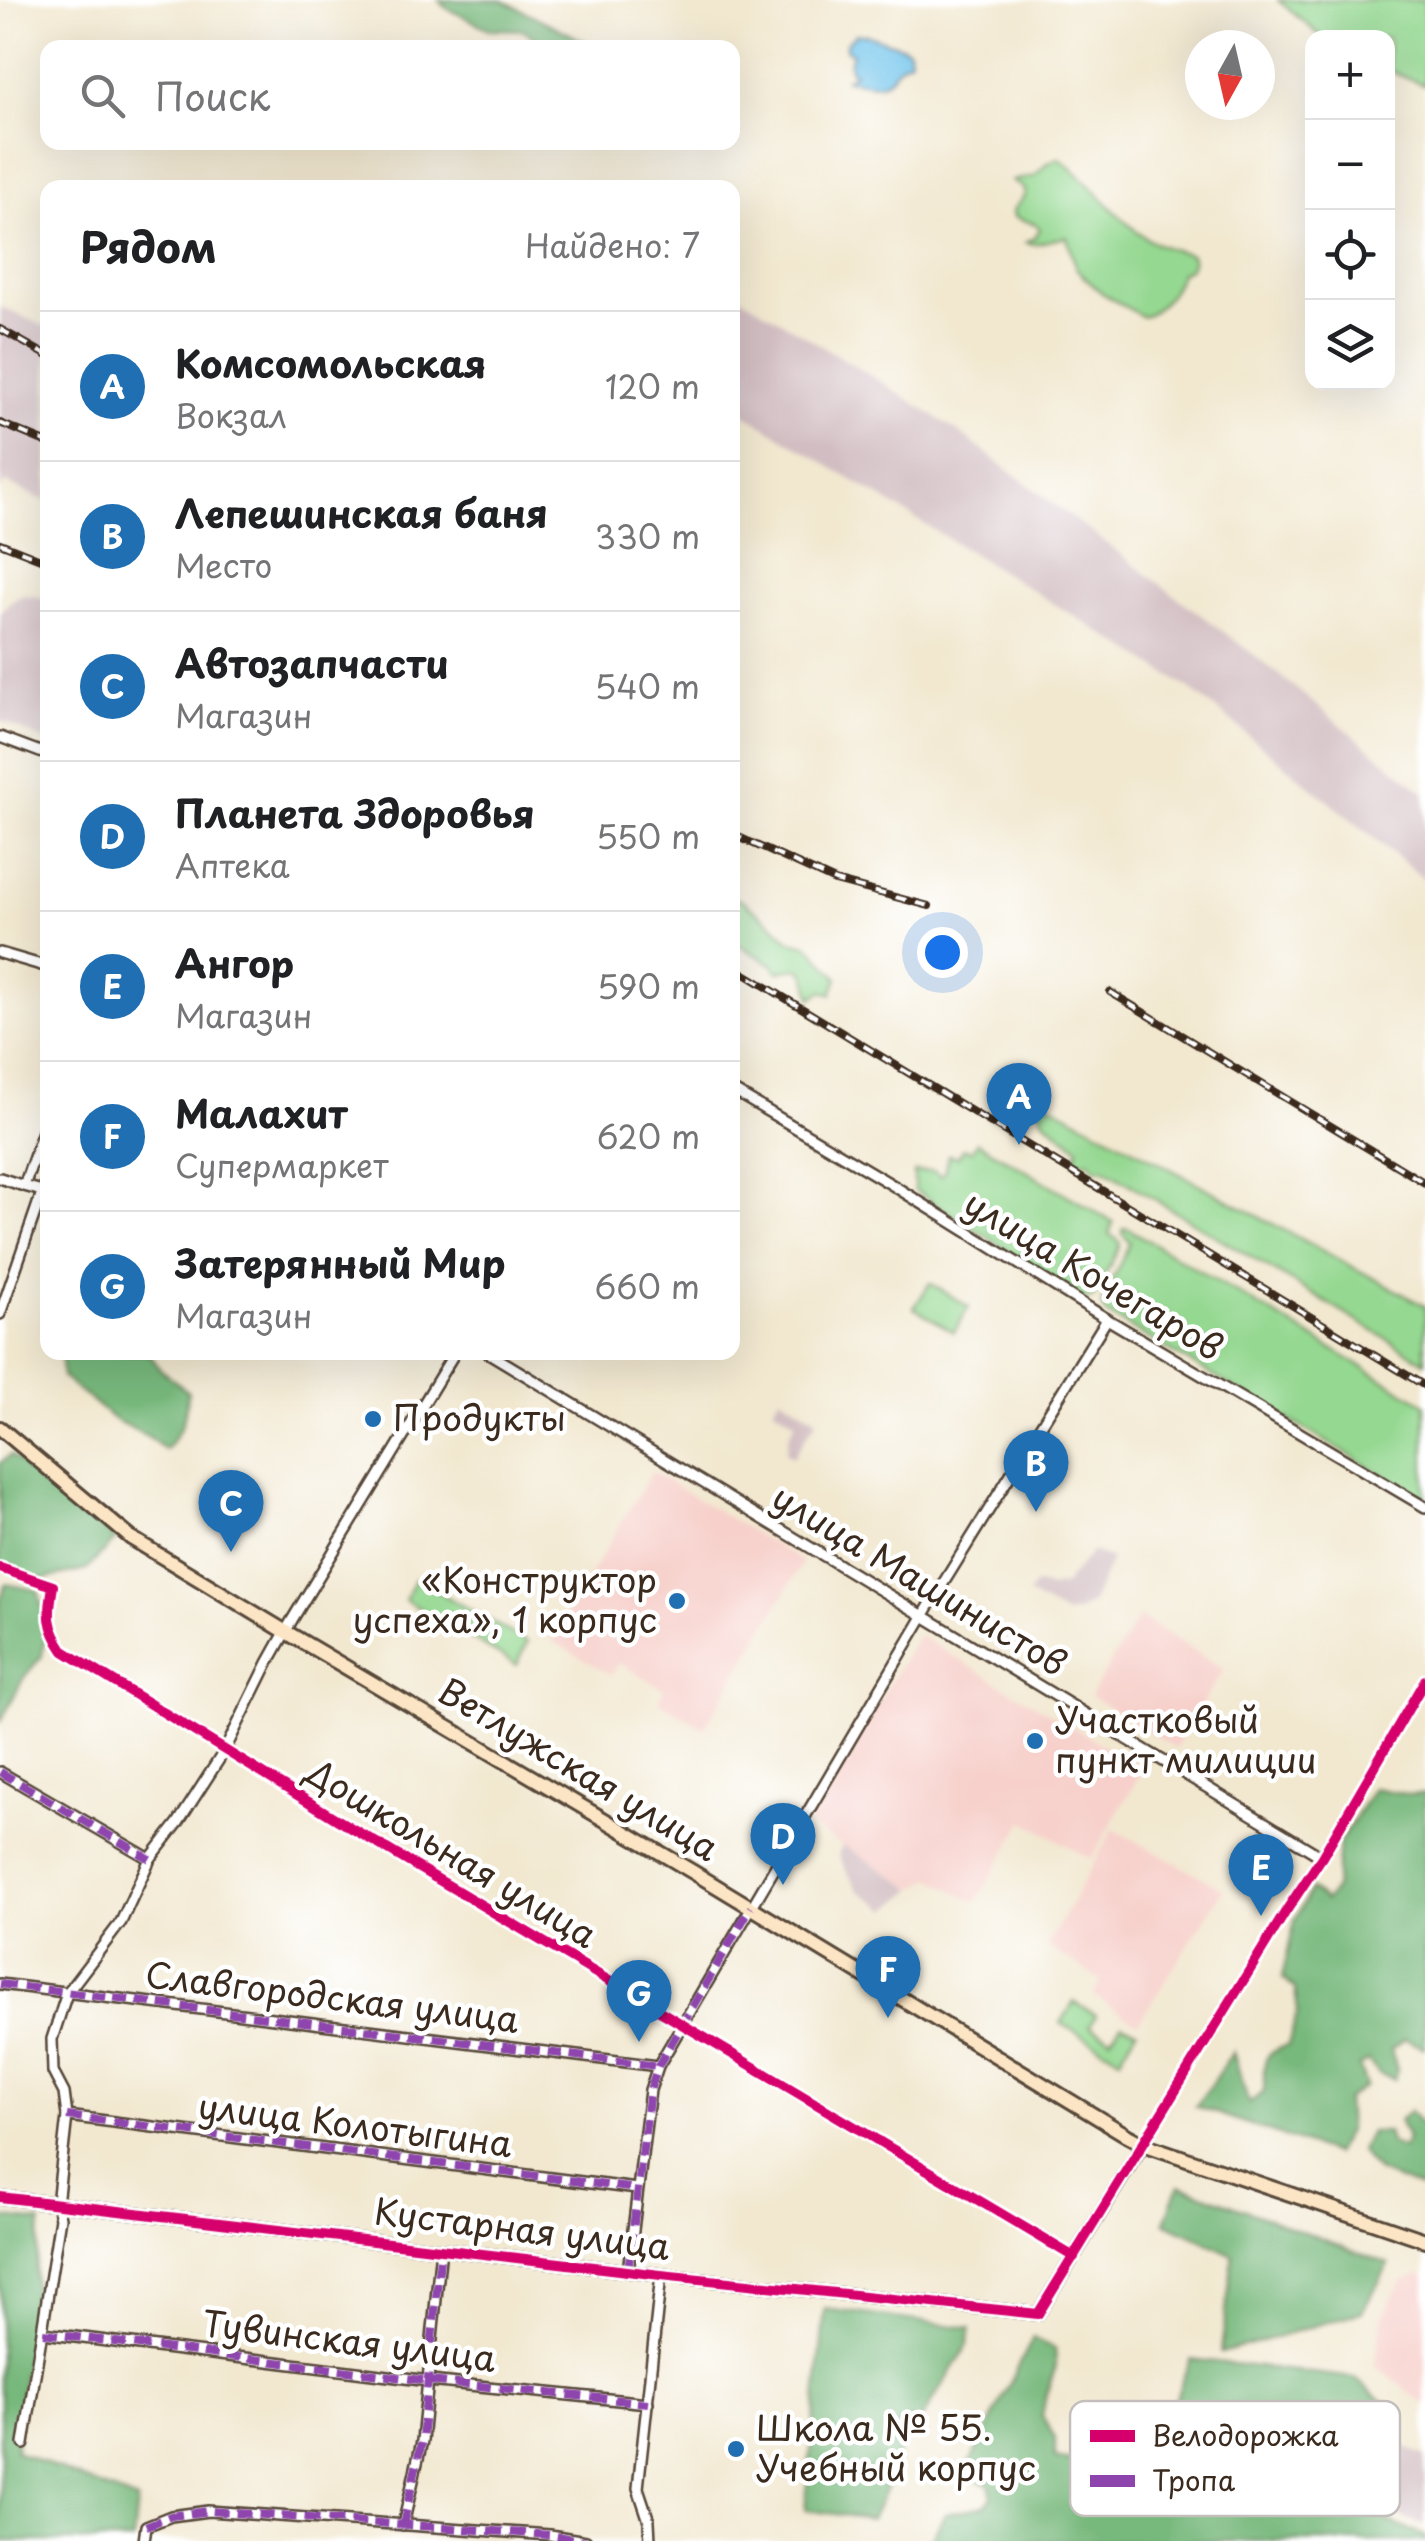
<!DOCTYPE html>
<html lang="ru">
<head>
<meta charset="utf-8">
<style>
  body { margin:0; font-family:"Playpen Sans",sans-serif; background:#f6f6f6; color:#202124 }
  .controls { position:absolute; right:30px; top:30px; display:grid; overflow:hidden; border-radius:20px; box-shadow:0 10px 40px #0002 }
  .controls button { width:90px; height:90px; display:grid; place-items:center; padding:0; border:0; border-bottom:2px solid #e0e0e0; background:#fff; color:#202124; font:50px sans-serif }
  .compass { position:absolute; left:1185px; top:30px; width:90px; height:90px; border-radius:50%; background:#fff; box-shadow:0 10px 40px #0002; rotate:188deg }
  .you { position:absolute; left:942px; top:952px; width:35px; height:35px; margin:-25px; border:8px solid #fff; border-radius:50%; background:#1a73e8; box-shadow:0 0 0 15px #1a73e833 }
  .badge { display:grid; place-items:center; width:65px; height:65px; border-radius:50%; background:#1f6fb2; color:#fff; font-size:32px; font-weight:700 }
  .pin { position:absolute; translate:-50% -82px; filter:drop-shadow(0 2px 5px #0008) }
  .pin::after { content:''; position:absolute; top:52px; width:35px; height:30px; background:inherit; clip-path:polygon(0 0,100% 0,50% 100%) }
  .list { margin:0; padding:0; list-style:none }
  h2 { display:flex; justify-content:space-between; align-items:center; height:130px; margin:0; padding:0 40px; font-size:42px }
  h2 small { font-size:32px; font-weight:400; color:#757577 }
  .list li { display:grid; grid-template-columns:65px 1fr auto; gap:30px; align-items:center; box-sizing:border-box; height:150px; padding:0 40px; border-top:2px solid #e0e0e0 }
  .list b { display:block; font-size:38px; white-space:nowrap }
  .list p { margin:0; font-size:32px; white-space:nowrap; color:#757577 }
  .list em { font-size:32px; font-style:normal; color:#757577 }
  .icon { flex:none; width:55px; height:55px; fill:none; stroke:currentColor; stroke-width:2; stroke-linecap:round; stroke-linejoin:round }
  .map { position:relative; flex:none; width:1425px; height:2541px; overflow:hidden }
  .search { position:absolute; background:#fff; box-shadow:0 10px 40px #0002; left:40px; top:40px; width:700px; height:110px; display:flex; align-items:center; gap:25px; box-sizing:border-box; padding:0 35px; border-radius:20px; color:#757577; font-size:38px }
  .panel { position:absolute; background:#fff; box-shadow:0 10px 40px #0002; left:40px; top:180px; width:700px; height:1180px; border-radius:20px }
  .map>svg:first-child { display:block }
  .built { fill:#f7d0cb }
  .industrial { fill:#d2bec2 }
  .green { fill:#94d891; stroke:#688158; stroke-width:2.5 }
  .forest { fill:#77b87b; stroke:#59714c; stroke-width:2.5 }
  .water { fill:#6ec3eb; stroke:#547684; stroke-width:2.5 }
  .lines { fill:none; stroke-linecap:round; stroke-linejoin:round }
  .minor-casing { stroke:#564639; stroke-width:14 }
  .tertiary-casing { stroke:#564639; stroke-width:16 }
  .secondary-casing { stroke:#564639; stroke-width:18 }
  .minor { stroke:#fff; stroke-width:9 }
  .tertiary { stroke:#fff; stroke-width:11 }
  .secondary { stroke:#fce5c4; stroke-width:12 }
  .rail-casing { stroke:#3b2a1e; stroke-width:8 }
  .rail { stroke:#fff; stroke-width:4; stroke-dasharray:11; stroke-linecap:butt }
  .quiet { stroke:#8e44ad; stroke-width:8; stroke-dasharray:15 8; stroke-linecap:butt }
  .cycleway-casing { stroke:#fff; stroke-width:16 }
  .cycleway { stroke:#d6006c; stroke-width:10 }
  .poi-dot { fill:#1f6fb2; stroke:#fff; stroke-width:4 }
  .labels { text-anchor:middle; stroke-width:9; stroke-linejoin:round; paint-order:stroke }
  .street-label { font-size:35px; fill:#3b2a1e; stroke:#fff }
  .poi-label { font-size:35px; fill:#3b2a1e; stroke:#fff; text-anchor:start }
  .key { fill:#fff; stroke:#c4bfbc; stroke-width:2.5 }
  .key-label { font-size:28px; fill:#3b2a1e }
</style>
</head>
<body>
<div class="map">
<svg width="1425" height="2541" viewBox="0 0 1425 2541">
  <rect width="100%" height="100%" fill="#fff"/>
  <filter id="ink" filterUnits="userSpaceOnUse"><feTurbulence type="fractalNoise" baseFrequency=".01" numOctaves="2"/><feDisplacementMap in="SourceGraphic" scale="20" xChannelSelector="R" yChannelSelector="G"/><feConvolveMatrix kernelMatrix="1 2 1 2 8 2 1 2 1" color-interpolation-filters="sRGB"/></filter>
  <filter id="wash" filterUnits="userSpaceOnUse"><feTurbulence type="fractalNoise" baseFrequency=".0048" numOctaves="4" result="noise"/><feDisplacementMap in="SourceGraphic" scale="40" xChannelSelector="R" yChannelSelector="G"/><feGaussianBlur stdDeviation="2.25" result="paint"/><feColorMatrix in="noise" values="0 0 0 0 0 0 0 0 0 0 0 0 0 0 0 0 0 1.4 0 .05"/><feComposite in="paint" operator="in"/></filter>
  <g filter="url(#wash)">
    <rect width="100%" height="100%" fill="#f2e8d0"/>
    <g class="built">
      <polygon points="652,1472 803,1562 704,1728 658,1701 664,1689 619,1663 611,1675 551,1640"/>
      <polygon points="1139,1617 1224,1669 1175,1748 1090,1696"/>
      <polygon points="918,1635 1143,1769 1091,1859 1024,1821 976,1902 931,1878 914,1889 807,1824"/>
      <polygon points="1113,1829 1224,1889 1138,2023 1094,1996 1101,1980 1047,1946"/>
      <polygon points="1419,2274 1425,2276 1425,2405 1375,2365 1383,2315 1402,2281"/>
    </g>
    <g class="industrial">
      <polygon points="733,292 896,391 957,431 1258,658 1425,793 1425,880 1220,712 1188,688 1136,654 733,407"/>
      <polygon points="0,307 47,327 47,502 5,482 0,490"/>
      <polygon points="21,595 35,596 47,600 47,742 0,720 0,612 10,602"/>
      <polygon points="780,1396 817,1419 793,1457 786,1453 789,1435 796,1422 773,1407"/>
      <polygon points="1092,1551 1111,1559 1092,1603 1078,1612 1065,1615 1028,1595 1034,1584 1049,1588 1064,1585"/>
      <polygon points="843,1845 914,1889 888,1910 878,1903 859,1891 849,1875 838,1854"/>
      <polygon points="1386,2440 1425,2456 1425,2526 1361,2501"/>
    </g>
    <g class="green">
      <polygon points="1278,0 1425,0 1425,85 1388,70 1388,38 1322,37"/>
      <path d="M1059,158C1091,182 1113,215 1146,238C1159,247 1176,250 1191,255L1193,261L1189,269L1181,272C1173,293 1163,307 1143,317L1102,293L1085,278L1076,268L1067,237L1034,244L1026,242L1035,237L1040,229L1036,224L1014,217L1013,210L1025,195L1023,188L1012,181L1035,176L1048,163Z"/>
      <path d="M732,898L742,900L775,926L790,941L808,945L838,978L832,994L822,991L812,998C805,971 808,963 778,972L773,965L733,941Z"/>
      <polygon points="1041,1099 1425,1306 1425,1362 1103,1168 1096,1169 1088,1160 1080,1163 1075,1158 1079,1148 1043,1119 1039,1103"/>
      <polygon points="977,1142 1113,1222 1109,1234 1119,1241 1120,1246 1093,1298 1083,1299 914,1190 914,1172 934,1171 941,1176 944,1173 948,1155 958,1157 964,1148 971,1151"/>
      <polygon points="1123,1228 1127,1228 1425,1404 1425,1499 1105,1313 1102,1307 1103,1298 1130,1243 1122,1233"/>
      <polygon points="930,1283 969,1307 954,1332 914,1308"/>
      <polygon points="415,1579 527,1642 517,1665 405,1600"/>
      <polygon points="1074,2002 1096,2015 1090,2026 1111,2038 1121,2024 1137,2030 1120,2058 1061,2023"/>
    </g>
    <g class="forest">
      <polygon points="439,0 502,0 596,47 548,47 523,30 489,29 446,8"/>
      <path d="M61,1353H149L159,1368L188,1392C185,1419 183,1429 165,1450L149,1437L115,1420L62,1377Z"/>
      <polygon points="11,1455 116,1539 86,1570 40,1580 0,1567 0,1463"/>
      <polygon points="6,1584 38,1590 47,1624 42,1656 24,1677 0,1723 0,1601"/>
      <path d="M1373,1788L1411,1795L1425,1793V2048L1405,2039L1391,2049L1397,2070L1395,2079L1379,2074L1368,2061L1359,2066L1366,2086L1346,2100L1348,2130L1334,2154L1196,2106L1233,2052L1249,2104L1264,2091C1265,2063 1258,2056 1288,2045L1298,2011L1295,1989L1282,1978L1295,1920L1311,1889L1325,1901L1335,1889L1339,1843Z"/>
      <polygon points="1410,2111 1425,2130 1425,2190 1378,2172 1360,2151 1370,2132 1387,2132 1390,2143 1403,2148 1407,2138 1399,2120"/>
      <polygon points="1179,2185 1389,2264 1362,2312 1221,2353 1233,2255 1165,2222"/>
      <polygon points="0,2217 41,2222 15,2451 137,2501 133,2541 0,2541"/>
      <polygon points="825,2309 971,2328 968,2345 921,2420 905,2420 890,2434 899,2453 895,2470 871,2519 805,2510"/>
      <path d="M1033,2338L1055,2349L1056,2366L1046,2394L1042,2416L1055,2438V2458L1147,2474C1168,2439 1173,2396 1191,2359L1355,2378L1387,2405L1353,2507L1425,2536V2541H930L945,2514L985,2506L992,2497L989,2484L974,2478L969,2465Z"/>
    </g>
    <path class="water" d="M856,34H865L904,47L909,50L910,60C892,66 896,75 886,81C875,87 857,81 845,79L855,73L851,71L849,64L852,53L846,49V43Z"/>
  </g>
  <g filter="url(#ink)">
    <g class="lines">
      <defs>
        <g id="minor">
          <polyline points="0,737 48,755"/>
          <polyline points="0,953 48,967"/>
          <polyline points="732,1090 894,1186 1107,1319 1425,1507"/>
          <polyline points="0,1178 24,1186"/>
          <polyline points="42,1191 24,1186 48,1117"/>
          <polyline points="0,1314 48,1175"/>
          <polyline points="487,1352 1322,1857"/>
          <path d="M0,1568L53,1586C48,1615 47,1626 64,1651L338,1820L1074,2257"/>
          <polyline points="0,1772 150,1859"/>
          <polyline points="0,1984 658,2066"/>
          <polyline points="67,2116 637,2189"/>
          <polyline points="1143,2144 1286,1911 1322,1857 1425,1680"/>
          <polyline points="628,2271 650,2090 658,2066 931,1603 1107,1319"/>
          <polyline points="43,2333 429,2381 648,2403"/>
          <polyline points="24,2444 60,2218 57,2204 67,2116 64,2093 53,2072 52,2039 67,1993 121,1922 150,1859 178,1823 225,1750 268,1663 292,1620 455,1352"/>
          <polyline points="403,2525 422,2441 441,2248"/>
          <polyline points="144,2541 146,2526 171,2516 208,2511 550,2535 586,2541"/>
          <polyline points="650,2541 649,2521 638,2488 661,2275"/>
        </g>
        <polyline id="tertiary" points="0,2197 661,2275 1038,2314 1143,2144"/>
        <polyline id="secondary" points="0,1428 131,1538 286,1632 693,1872 1128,2136 1143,2144 1425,2240"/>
      </defs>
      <use href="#minor" class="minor-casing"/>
      <use href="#tertiary" class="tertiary-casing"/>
      <use href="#secondary" class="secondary-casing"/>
      <use href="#minor" class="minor"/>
      <use href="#tertiary" class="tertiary"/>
      <use href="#secondary" class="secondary"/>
      <defs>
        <g id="rail">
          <polyline points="0,329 48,356"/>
          <polyline points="0,423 48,443"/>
          <polyline points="0,543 48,562"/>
          <polyline points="732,834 835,881 929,906"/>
          <polyline points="732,966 1425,1386"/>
          <polyline points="1110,992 1425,1183"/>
        </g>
      </defs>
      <use href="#rail" class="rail-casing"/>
      <use href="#rail" class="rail"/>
      <g class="quiet">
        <polyline points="0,1772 150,1859"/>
        <polyline points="0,1984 658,2066"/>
        <polyline points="67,2116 637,2189"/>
        <polyline points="628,2271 650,2090 658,2066 751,1907"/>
        <polyline points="43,2333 429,2381 648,2403"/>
        <polyline points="403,2525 422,2441 441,2248"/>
        <polyline points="146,2526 171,2516 208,2511 550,2535 586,2541"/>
      </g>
      <defs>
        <g id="cycleway">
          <path d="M0,1568L53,1586C48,1615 47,1626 64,1651L338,1820L1074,2257"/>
          <polyline points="0,2197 661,2275 1038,2314 1286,1911 1322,1857 1425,1680"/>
        </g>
      </defs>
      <use href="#cycleway" class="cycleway-casing"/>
      <use href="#cycleway" class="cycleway"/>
    </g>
  </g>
  <g class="poi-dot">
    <circle cx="373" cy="1419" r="10"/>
    <circle cx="677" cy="1601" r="10"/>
    <circle cx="1035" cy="1741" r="10"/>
    <circle cx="736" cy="2449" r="10"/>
  </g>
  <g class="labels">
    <g class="street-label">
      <text transform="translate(1093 1276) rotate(31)" y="12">улица Кочегаров</text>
      <text transform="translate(919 1581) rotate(31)" y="12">улица Машинистов</text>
      <text transform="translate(578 1770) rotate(31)" y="12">Ветлужская улица</text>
      <text transform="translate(451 1854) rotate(31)" y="12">Дошкольная улица</text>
      <text transform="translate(332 1998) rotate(7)" y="12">Славгородская улица</text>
      <text transform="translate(355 2126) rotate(7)" y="12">улица Колотыгина</text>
      <text transform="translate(522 2230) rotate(7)" y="12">Кустарная улица</text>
      <text transform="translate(349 2342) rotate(7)" y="12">Тувинская улица</text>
    </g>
    <g class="poi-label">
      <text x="393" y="1431">Продукты</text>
      <text x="657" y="1593" text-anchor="end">«Конструктор<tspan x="657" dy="40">успеха», 1 корпус</tspan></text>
      <text x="1055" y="1733">Участковый<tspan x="1055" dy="40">пункт милиции</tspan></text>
      <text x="756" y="2441">Школа № 55.<tspan x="756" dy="40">Учебный корпус</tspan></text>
    </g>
  </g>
  <rect x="1070" y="2401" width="330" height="115" rx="15" class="key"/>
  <rect x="1090" y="2430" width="45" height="12" fill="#d6006c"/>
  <rect x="1090" y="2475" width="45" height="12" fill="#8e44ad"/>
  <g class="key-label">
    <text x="1152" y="2446">Велодорожка</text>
    <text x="1152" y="2491">Тропа</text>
  </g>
</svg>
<div class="controls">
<button>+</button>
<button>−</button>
<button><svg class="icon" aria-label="locate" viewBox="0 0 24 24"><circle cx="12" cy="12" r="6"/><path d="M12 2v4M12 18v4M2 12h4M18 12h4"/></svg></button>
<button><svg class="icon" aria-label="layers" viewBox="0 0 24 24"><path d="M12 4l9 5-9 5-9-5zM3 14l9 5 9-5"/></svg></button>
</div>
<svg class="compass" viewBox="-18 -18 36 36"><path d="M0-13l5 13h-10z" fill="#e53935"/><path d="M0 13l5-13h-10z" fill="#757577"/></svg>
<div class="you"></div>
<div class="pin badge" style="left:1019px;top:1145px">A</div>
<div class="pin badge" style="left:1036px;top:1512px">B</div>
<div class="pin badge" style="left:231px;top:1552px">C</div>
<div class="pin badge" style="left:783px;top:1885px">D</div>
<div class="pin badge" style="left:1261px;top:1916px">E</div>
<div class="pin badge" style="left:888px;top:2018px">F</div>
<div class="pin badge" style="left:639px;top:2042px">G</div>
<div class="search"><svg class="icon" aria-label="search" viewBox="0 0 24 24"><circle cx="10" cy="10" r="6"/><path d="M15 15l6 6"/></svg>Поиск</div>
<section class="panel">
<h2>Рядом<small>Найдено: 7</small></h2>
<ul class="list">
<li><span class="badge">A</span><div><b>Комсомольская</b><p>Вокзал</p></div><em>120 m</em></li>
<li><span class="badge">B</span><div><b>Лепешинская баня</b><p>Место</p></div><em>330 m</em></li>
<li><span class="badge">C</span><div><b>Автозапчасти</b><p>Магазин</p></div><em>540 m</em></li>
<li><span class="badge">D</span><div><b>Планета Здоровья</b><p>Аптека</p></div><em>550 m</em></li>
<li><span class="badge">E</span><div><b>Ангор</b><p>Магазин</p></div><em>590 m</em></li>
<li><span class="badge">F</span><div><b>Малахит</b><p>Супермаркет</p></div><em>620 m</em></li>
<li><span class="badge">G</span><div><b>Затерянный Мир</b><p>Магазин</p></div><em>660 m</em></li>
</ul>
</section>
</div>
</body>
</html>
